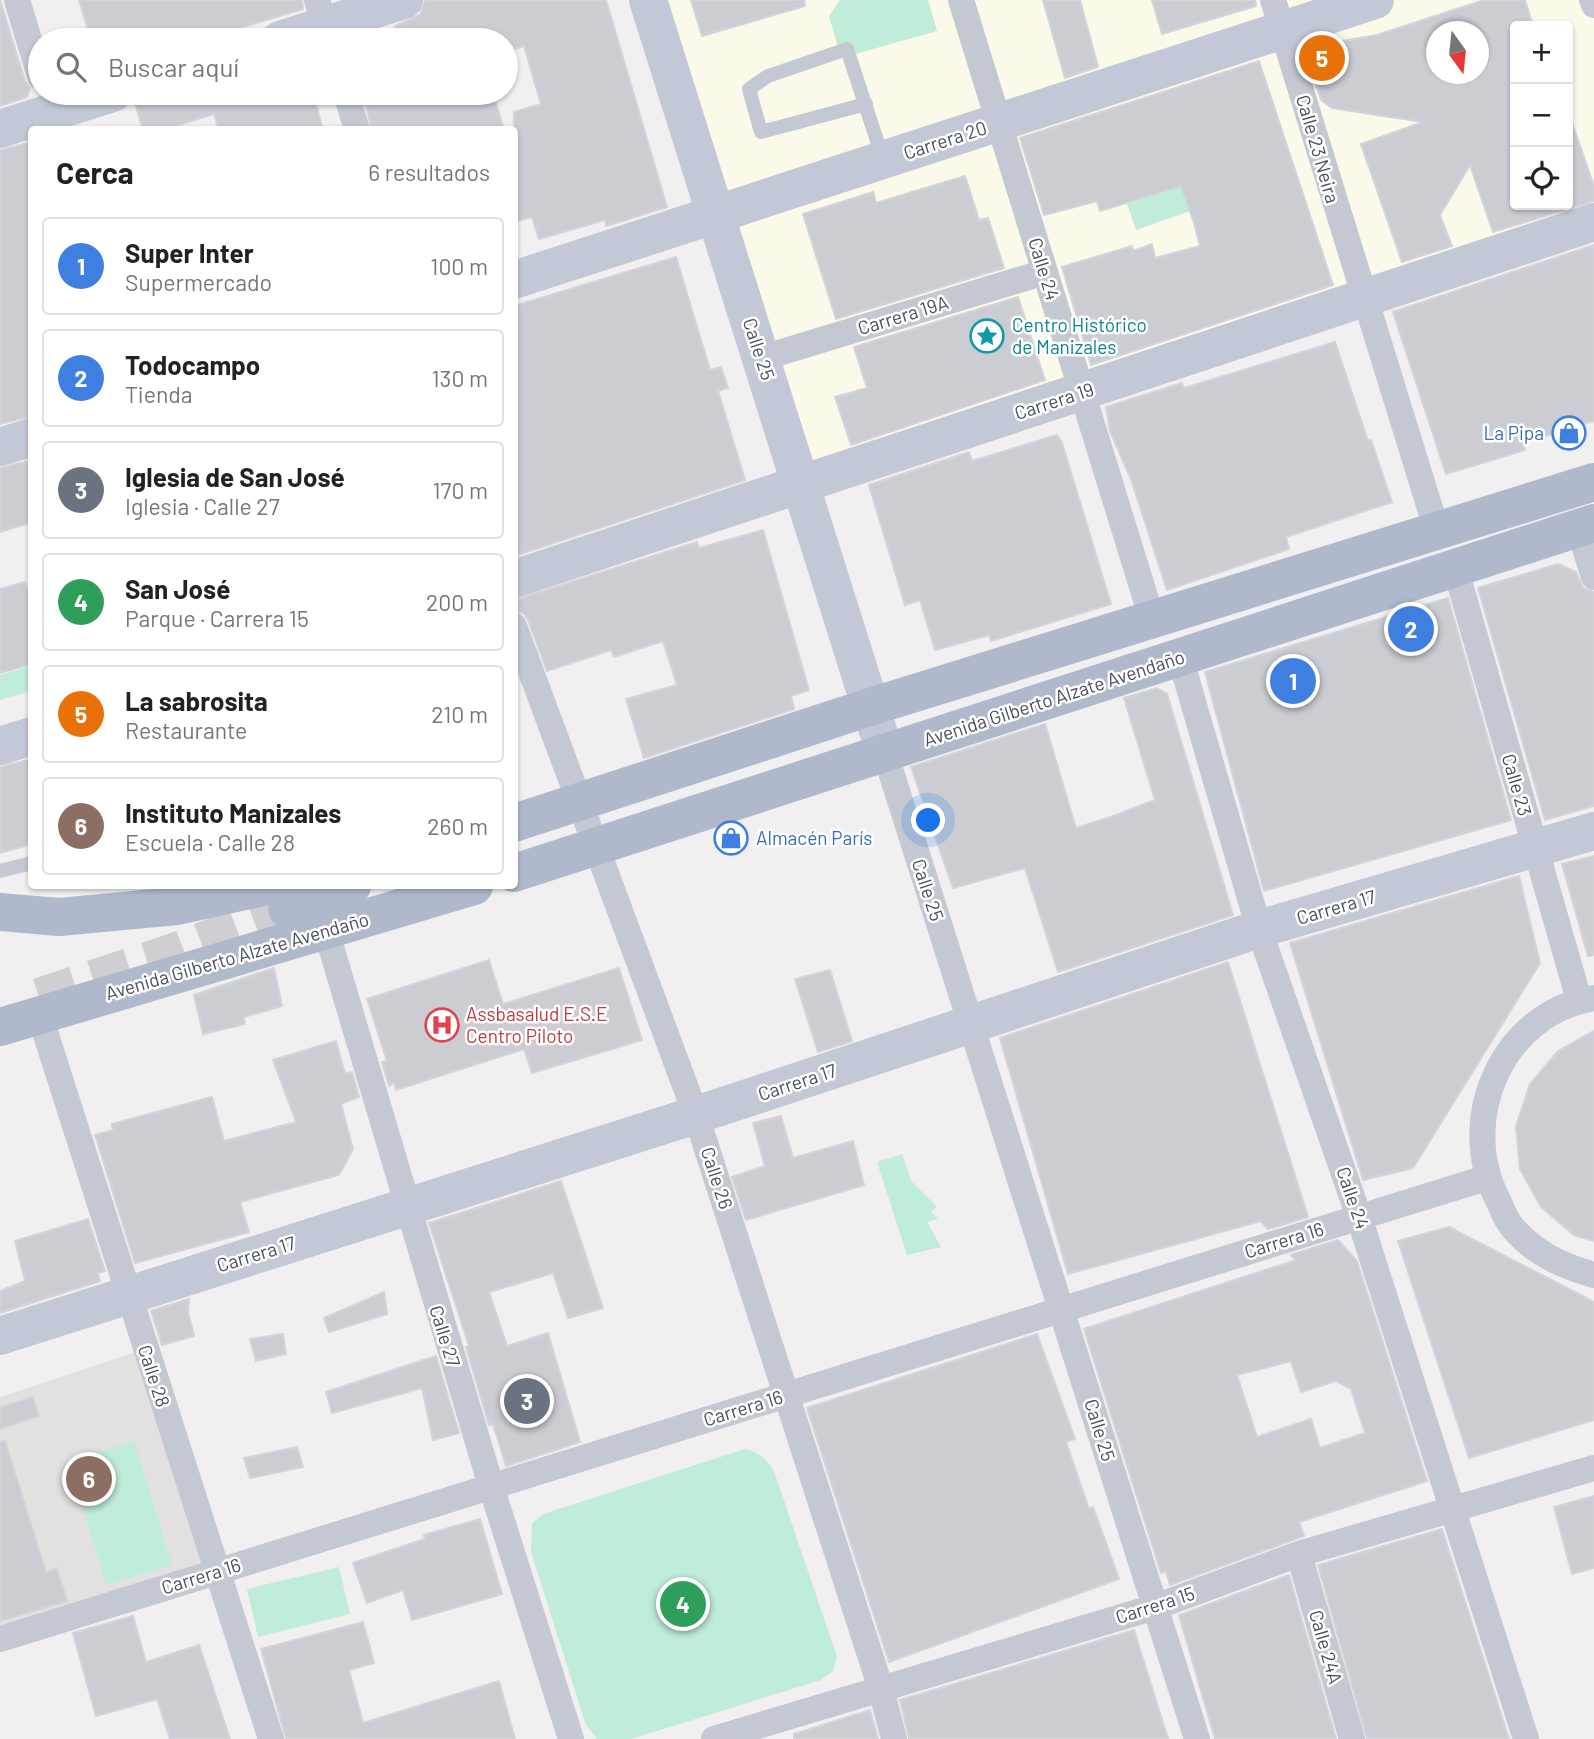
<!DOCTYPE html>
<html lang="es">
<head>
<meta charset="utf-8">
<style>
  body { margin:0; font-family:Barlow,sans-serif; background:#f6f6f6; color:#222 }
  .controls { position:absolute; right:21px; top:21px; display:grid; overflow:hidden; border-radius:7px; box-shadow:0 2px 5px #0004 }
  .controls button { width:63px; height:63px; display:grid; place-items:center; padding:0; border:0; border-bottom:2px solid #e0e0e0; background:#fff; color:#222; font:35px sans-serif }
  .compass { position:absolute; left:1426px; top:21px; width:63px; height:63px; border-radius:50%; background:#fff; box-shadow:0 2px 5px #0004; rotate:165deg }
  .you { position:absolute; left:929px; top:821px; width:24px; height:24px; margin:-18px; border:5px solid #fff; border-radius:50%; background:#1a73e8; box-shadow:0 0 0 10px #1a73e833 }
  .badge { display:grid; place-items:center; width:46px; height:46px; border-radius:50%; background:#264fd4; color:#fff; font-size:23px; font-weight:700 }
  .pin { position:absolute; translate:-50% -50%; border:4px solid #fff; box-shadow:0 2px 7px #0006 }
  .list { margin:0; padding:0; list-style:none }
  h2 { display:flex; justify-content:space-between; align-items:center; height:91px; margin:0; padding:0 28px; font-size:30px }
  h2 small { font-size:23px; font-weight:400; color:#767676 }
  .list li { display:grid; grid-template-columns:46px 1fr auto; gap:21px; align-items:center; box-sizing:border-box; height:98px; margin:0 14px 14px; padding:0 14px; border:2px solid #e0e0e0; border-radius:7px }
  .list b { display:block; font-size:26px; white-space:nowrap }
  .list p { margin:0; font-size:23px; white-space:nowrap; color:#767676 }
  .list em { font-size:23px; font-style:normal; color:#767676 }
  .icon { flex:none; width:38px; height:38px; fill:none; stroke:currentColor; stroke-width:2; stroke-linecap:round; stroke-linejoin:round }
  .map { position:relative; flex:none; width:1594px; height:1739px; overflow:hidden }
  .search { position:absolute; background:#fff; box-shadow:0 2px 5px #0004; left:28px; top:28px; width:490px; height:77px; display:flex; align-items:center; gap:18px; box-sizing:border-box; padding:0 24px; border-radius:38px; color:#767676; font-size:26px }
  .panel { position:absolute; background:#fff; box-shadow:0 2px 5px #0004; left:28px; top:126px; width:490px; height:763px; border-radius:7px }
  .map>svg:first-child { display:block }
  .commercial { fill:#fbf9e9; fill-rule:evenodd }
  .education { fill:#e2e1e0 }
  .green { fill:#c0ecda }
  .building { fill:#cccdd3; stroke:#d3d4da; stroke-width:2; fill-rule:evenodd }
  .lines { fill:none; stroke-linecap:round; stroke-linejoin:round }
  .primary-tunnel { stroke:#cfcfd1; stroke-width:38; stroke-dasharray:38 19; stroke-linecap:butt }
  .lane { stroke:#c3c8d3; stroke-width:14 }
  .street { stroke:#c3c8d3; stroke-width:26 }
  .secondary { stroke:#c3c8d6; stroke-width:38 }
  .primary { stroke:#b0b9cc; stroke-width:38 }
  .labels { text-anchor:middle; stroke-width:5; stroke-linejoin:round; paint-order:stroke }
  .street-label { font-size:19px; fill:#484e5b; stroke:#fff }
  .culture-label { font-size:19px; fill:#0d838f; stroke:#fff; text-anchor:start }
  .shop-label { font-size:19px; fill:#366cbe; stroke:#fff; text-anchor:end }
  .health-label { font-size:19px; fill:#be3a42; stroke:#fff; text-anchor:start }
</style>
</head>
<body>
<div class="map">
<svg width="1594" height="1739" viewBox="0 0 1594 1739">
  <rect width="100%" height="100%" fill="#f1efef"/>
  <path class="commercial" d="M663,0H1594V201L816,468ZM1515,26H1568V205H1515ZM1436,32H1478V74H1436Z"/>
  <polygon class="education" points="135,1352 204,1562 0,1629 0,1397"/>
  <g class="green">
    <polygon points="840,0 928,0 937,31 841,58 829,16"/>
    <polygon points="1181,186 1190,211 1136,230 1127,204"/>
    <polygon points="31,666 31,691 0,700 0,675"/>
    <polygon points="902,1154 912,1182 937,1207 931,1211 938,1219 927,1222 941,1247 907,1255 877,1162"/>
    <polygon points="134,1441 172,1565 106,1585 69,1461"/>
    <path d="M745,1449C761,1453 767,1459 775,1474L837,1657L833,1671L821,1680L631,1739H597L586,1725L531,1552L532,1524L543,1514Z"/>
    <polygon points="339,1567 350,1614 258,1637 247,1589"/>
  </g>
  <g class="building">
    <polygon points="0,0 25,81 30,88 27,97 0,106"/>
    <polygon points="79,0 302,0 303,9 200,40 91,40"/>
    <polygon points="425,0 606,0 667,207 606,226 605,220 539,239 532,217 514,222 514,112 541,104 524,46 506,52 506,40 400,40 395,26 420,15"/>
    <polygon points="691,0 804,0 805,6 702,36"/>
    <polygon points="1043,0 1080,0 1098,67 1065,78"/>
    <polygon points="1152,0 1255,0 1256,6 1162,34"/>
    <path d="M1484,0H1525L1533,26H1515V205H1568V121L1571,120L1594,186V201L1493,232L1470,165L1440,215L1452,246L1402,262L1361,144L1423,122L1332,108L1321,100L1310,66L1313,58L1342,41L1377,35ZM1437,32H1479V74H1437Z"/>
    <polygon points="1259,61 1333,285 1091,365 1062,267 1132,246 1133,251 1152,244 1155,258 1200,246 1194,223 1181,186 1100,211 1097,201 1044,215 1020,138"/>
    <polygon points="169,93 313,93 323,130 219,130 214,114 163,130 143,130 135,103"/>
    <polygon points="393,93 493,93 504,130 372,130 365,102"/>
    <polygon points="32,142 32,416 0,424 0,150"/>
    <polygon points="965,176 979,220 988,218 1004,268 836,319 803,214 873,192 876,203"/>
    <polygon points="1594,245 1594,421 1523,443 1525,450 1446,474 1393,312"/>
    <polygon points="676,257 710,370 721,367 728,388 718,391 745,480 514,556 514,306"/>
    <polygon points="1018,297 1045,380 851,445 835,397 867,388 854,347"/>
    <polygon points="1335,342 1368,441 1371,440 1392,502 1286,537 1289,549 1167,590 1131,479 1110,431 1106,407 1182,383 1184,388"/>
    <polygon points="1057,435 1062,443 1111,604 991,641 989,635 935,650 920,600 905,605 869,485 969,452 972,461"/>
    <polygon points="32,460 32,522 0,532 0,468"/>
    <polygon points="763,530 809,690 791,696 794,709 644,758 626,699 677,685 663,641 614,657 611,650 547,671 528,620 523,613 514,611 514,600 697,542 699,548"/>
    <polygon points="1558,564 1576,572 1583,588 1594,592 1594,806 1545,820 1478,588"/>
    <polygon points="25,582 32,604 32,664 0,673 0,589"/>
    <polygon points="1448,598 1511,820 1264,891 1205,672"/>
    <polygon points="1157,688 1167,694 1233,915 1058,972 1025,868 953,888 911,767 1045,724 1076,828 1111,817 1155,800 1124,698"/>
    <polygon points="32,759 32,844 0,853 0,767"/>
    <polygon points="1594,856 1594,955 1588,956 1562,864"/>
    <polygon points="1519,876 1540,963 1413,1168 1363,1180 1290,943"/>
    <polygon points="489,960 503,1004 619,968 642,1040 532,1073 524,1049 396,1090 394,1083 389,1086 382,1062 387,1061 367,999"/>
    <polygon points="1228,962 1308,1217 1268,1229 1261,1221 1068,1274 1000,1038"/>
    <polygon points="274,968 282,1006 244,1017 245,1024 203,1034 194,995"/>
    <polygon points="830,970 852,1041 818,1052 795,979"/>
    <polygon points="1594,1031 1594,1241 1574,1235 1541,1207 1520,1169 1516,1126 1530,1084 1558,1051"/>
    <polygon points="336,1041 345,1074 352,1072 359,1097 341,1104 353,1149 339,1175 240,1202 249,1232 135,1263 95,1135 113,1130 112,1124 212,1097 224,1141 296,1122 273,1060"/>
    <polygon points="781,1116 793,1158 853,1141 864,1185 746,1220 732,1177 765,1166 753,1123"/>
    <polygon points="561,1181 603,1308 568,1318 553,1273 489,1292 507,1346 548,1333 580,1442 506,1466 493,1424 489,1425 466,1347 469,1346 429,1223"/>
    <polygon points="88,1219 105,1271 98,1273 100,1281 0,1313 0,1291 25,1281 15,1241"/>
    <polygon points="1449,1227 1594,1302 1594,1420 1469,1458 1398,1241"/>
    <path d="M1338,1240L1357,1261L1427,1481L1299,1522L1304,1536L1170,1585L1166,1571L1161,1573L1084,1329L1296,1260L1291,1255ZM1291,1361L1301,1392L1336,1381L1351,1389L1365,1433L1320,1448L1311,1419L1257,1437L1237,1375Z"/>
    <polygon points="384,1292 387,1314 329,1332 324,1318"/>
    <polygon points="189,1299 188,1312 194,1336 162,1345 151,1311"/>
    <polygon points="283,1334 286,1354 256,1361 250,1339"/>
    <polygon points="1037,1334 1075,1439 1066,1442 1089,1509 1093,1507 1119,1579 889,1662 807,1408"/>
    <polygon points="436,1356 459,1433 433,1440 422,1388 332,1413 326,1392"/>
    <polygon points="33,1397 39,1416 0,1429 0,1407"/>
    <polygon points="5,1441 46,1572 57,1568 67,1601 0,1621 0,1442"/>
    <polygon points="297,1447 303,1467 250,1478 244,1458"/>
    <polygon points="1594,1496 1594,1568 1572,1574 1554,1507"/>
    <polygon points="480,1519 502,1594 412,1620 403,1590 367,1603 353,1563 425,1539 424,1535"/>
    <polygon points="1442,1529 1509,1739 1367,1739 1318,1565"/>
    <polygon points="1289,1575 1336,1739 1215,1739 1179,1615"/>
    <polygon points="133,1616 146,1662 199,1645 230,1739 170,1739 157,1699 96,1716 73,1633"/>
    <polygon points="363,1622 374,1663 349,1670 363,1723 499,1681 515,1739 286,1739 261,1649"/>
    <polygon points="1134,1630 1168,1739 909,1739 900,1700"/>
    <polygon points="870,1710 878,1739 794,1739 794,1734"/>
  </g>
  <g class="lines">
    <polyline class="primary-tunnel" points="39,997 171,953 287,909"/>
    <g class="lane">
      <polyline points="866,104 761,132 749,89 768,76 847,49 883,159"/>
      <polyline points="0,871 32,863"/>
    </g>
    <g class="street">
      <polyline points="17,0 40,76"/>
      <polyline points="317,0 329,40"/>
      <polyline points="961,0 1152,619"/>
      <polyline points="1273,0 1437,531"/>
      <polyline points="1592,0 1594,5"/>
      <polyline points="346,93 357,130"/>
      <polyline points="762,358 1045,272"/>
      <polyline points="1579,529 1594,577"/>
      <polyline points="1456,570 1579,1000"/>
      <polyline points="514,626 696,1115 881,1689 894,1739"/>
      <polyline points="1180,657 1259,929 1359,1217 1526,1739"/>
      <polyline points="885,753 1197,1739"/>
      <polyline points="326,930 491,1486 571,1739"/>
      <path d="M1594,998C1502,1013 1456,1120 1498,1200C1502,1209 1506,1221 1513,1228C1535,1254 1563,1266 1594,1275"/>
      <polyline points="39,1013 271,1739"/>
      <polyline points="1299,1554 1352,1739"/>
      <polyline points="0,1639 1486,1178"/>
      <polyline points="714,1739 1155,1607 1299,1554 1594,1468"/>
    </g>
    <g class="secondary">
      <polyline points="648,0 885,753"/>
      <polyline points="280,40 404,0"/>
      <polyline points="0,129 113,93"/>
      <polyline points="514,280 1375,0"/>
      <polyline points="0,447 32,437"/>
      <polyline points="514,579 1594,222"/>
      <polyline points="0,746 32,736"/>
      <polyline points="0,1336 696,1115 1259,929 1594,831"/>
    </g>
    <g class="primary">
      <polyline points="514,823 870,707 1594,482"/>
      <polyline points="514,873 1594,523"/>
      <polyline points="287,909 352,886"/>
      <polyline points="0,912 59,917 177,906 268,886"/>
      <polyline points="0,1027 474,886"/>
    </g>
  </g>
  <defs>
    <symbol id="sight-ring" viewBox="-11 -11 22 22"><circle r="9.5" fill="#fff" stroke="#0f9aa8" stroke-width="1.5"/><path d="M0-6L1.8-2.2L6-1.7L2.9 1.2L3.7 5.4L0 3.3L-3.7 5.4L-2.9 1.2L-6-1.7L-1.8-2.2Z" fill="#0f9aa8"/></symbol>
    <symbol id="shop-ring" viewBox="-11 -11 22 22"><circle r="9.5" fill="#fff" stroke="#3f7fe0" stroke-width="1.5"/><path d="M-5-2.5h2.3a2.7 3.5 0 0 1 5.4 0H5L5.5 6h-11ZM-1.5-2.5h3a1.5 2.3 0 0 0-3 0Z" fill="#3f7fe0"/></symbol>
    <symbol id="hospital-ring" viewBox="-11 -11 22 22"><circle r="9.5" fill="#fff" stroke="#e0444e" stroke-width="1.5"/><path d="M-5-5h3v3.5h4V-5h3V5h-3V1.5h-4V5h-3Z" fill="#e0444e"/></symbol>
  </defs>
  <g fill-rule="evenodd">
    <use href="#sight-ring" x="968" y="317" width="38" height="38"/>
    <use href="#shop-ring" x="1550" y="414" width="38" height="38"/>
    <use href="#shop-ring" x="712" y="819" width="38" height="38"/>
    <use href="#hospital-ring" x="423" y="1006" width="38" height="38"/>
  </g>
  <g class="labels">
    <g class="street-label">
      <text transform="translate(945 140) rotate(-18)" y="7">Carrera 20</text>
      <text transform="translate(1318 149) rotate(74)" y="7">Calle 23 Neira</text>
      <text transform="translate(1044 269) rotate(73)" y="7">Calle 24</text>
      <text transform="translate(903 315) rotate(-17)" y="7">Carrera 19A</text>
      <text transform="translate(759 349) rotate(72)" y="7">Calle 25</text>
      <text transform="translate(1054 401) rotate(-18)" y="7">Carrera 19</text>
      <text transform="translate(1054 698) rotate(-18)" y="7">Avenida Gilberto Alzate Avendaño</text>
      <text transform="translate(1517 785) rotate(74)" y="7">Calle 23</text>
      <text transform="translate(928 890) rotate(72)" y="7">Calle 25</text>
      <text transform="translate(1336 907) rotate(-16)" y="7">Carrera 17</text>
      <text transform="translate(237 956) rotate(-16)" y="7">Avenida Gilberto Alzate Avendaño</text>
      <text transform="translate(797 1082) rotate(-18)" y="7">Carrera 17</text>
      <text transform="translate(717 1178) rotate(72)" y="7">Calle 26</text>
      <text transform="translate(1353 1198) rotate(71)" y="7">Calle 24</text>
      <text transform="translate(1284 1240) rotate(-17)" y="7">Carrera 16</text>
      <text transform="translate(256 1254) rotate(-17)" y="7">Carrera 17</text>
      <text transform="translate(445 1336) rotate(73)" y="7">Calle 27</text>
      <text transform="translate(154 1376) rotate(72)" y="7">Calle 28</text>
      <text transform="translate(743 1408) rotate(-17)" y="7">Carrera 16</text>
      <text transform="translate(1100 1430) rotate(73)" y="7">Calle 25</text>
      <text transform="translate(201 1576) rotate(-17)" y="7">Carrera 16</text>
      <text transform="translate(1155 1605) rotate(-18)" y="7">Carrera 15</text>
      <text transform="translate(1326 1647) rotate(74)" y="7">Calle 24A</text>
    </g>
    <g class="culture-label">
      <text x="1012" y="332">Centro Histórico<tspan x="1012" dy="22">de Manizales</tspan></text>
    </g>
    <g class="shop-label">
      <text x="1544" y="440">La Pipa</text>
      <text x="756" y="845" text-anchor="start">Almacén París</text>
    </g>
    <g class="health-label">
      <text x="466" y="1021">Assbasalud E.S.E<tspan x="466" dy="22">Centro Piloto</tspan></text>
    </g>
  </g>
</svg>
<div class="controls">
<button>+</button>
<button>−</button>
<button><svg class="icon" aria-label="locate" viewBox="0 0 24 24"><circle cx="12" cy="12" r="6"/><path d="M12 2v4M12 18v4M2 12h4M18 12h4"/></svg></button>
</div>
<svg class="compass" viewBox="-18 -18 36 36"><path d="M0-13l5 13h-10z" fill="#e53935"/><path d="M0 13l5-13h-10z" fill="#767676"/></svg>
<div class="you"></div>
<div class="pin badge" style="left:1293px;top:681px;background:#3f7fe0">1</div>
<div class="pin badge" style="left:1411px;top:629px;background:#3f7fe0">2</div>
<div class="pin badge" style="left:527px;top:1401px;background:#6b7280">3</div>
<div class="pin badge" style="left:683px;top:1604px;background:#2e9e5b">4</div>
<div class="pin badge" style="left:1322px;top:58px;background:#e8710a">5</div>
<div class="pin badge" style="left:89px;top:1479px;background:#8d6e63">6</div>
<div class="search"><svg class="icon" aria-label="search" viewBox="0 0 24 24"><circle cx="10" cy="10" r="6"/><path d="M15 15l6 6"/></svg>Buscar aquí</div>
<section class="panel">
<h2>Cerca<small>6 resultados</small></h2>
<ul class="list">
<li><span class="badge" style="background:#3f7fe0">1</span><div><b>Super Inter</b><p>Supermercado</p></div><em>100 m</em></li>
<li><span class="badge" style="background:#3f7fe0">2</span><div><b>Todocampo</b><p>Tienda</p></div><em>130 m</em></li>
<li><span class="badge" style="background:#6b7280">3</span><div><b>Iglesia de San José</b><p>Iglesia · Calle 27</p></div><em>170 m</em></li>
<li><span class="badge" style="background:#2e9e5b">4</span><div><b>San José</b><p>Parque · Carrera 15</p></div><em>200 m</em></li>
<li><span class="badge" style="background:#e8710a">5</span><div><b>La sabrosita</b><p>Restaurante</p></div><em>210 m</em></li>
<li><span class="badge" style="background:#8d6e63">6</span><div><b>Instituto Manizales</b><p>Escuela · Calle 28</p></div><em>260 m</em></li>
</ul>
</section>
</div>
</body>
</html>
